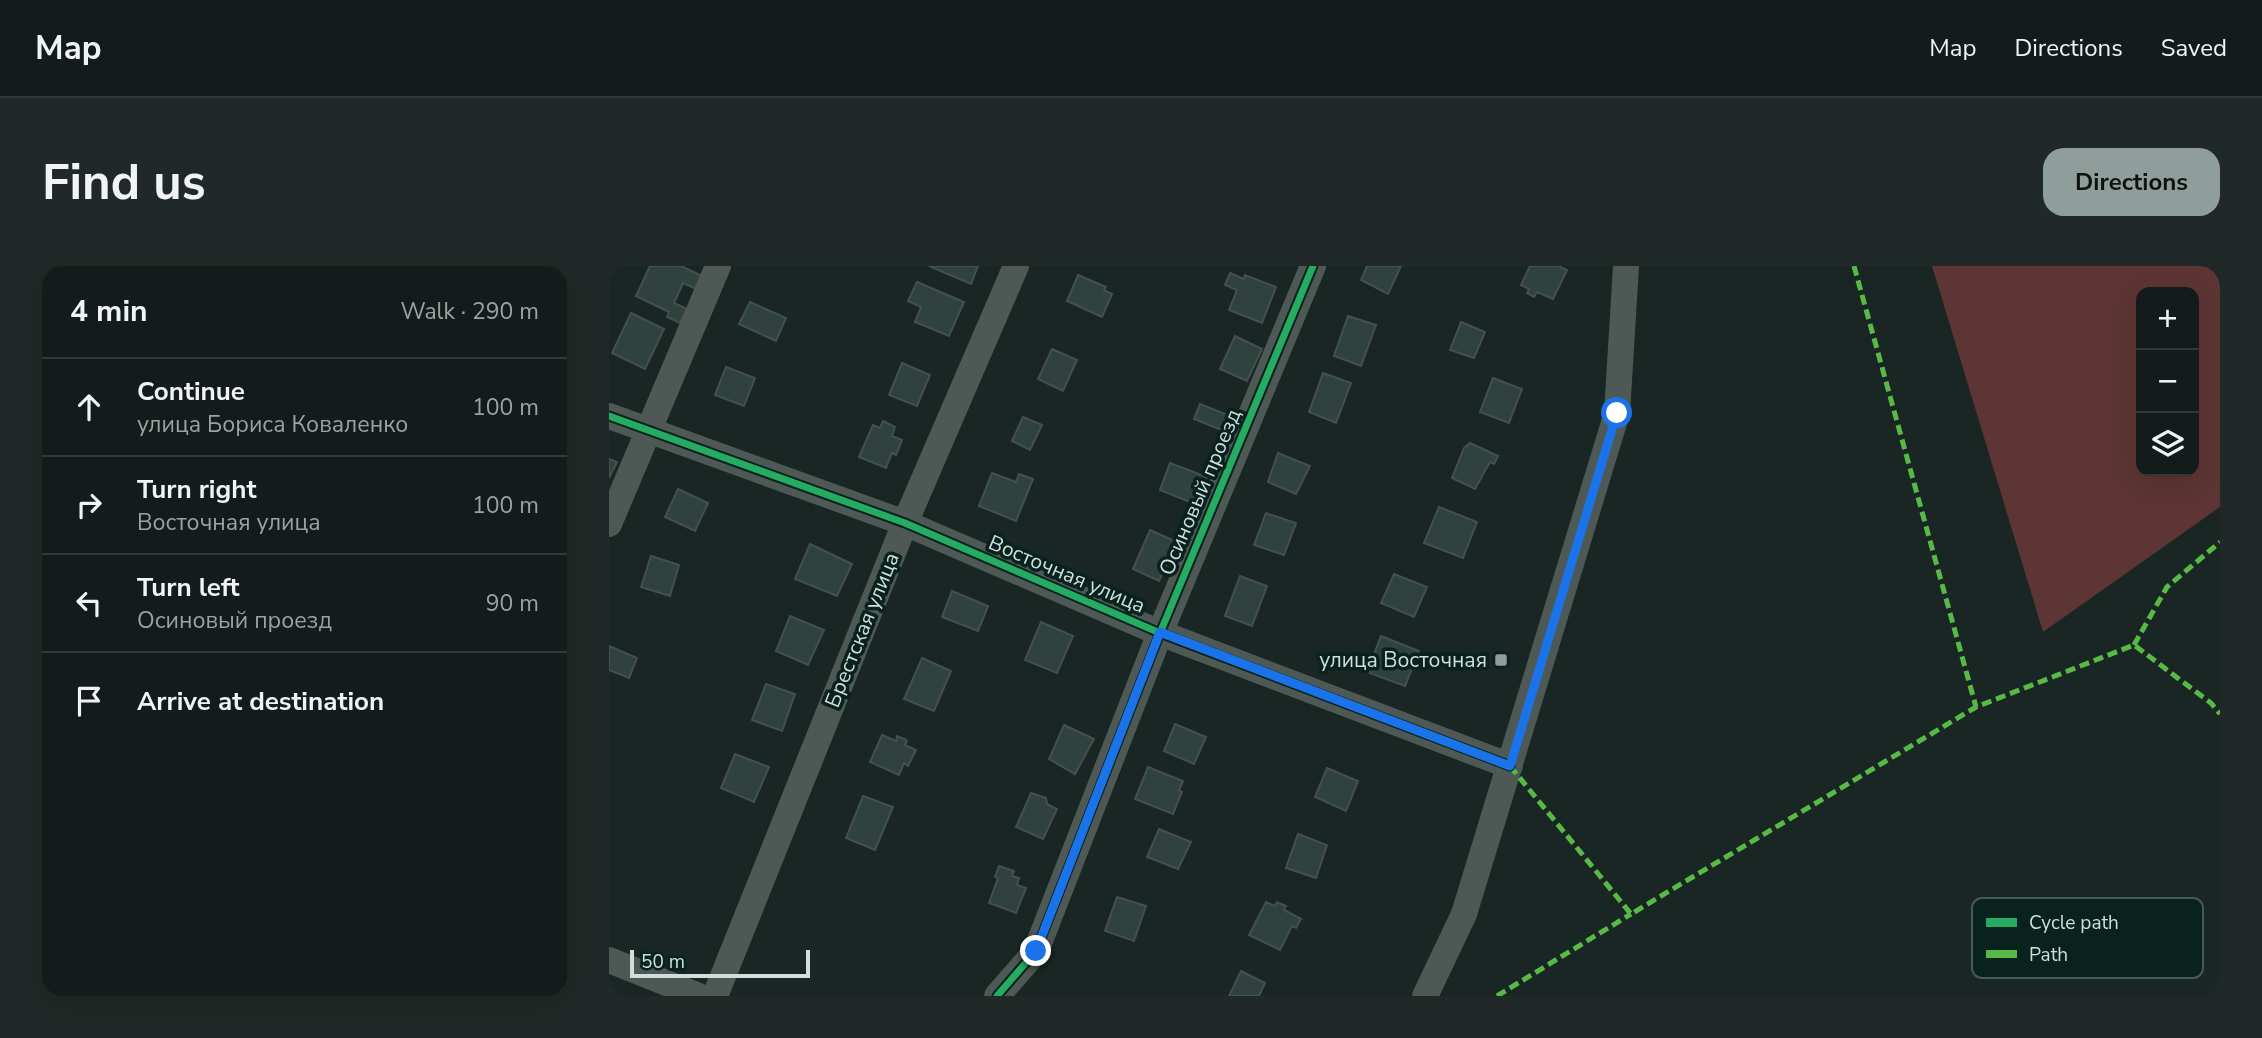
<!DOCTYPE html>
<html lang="en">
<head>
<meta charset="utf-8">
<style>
  body { margin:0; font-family:"Nunito Sans",sans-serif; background:#202927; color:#f1f3f6 }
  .controls { position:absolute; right:21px; top:21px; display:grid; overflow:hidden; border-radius:14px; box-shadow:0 7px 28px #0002 }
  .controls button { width:63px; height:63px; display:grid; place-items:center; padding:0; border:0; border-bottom:2px solid #323a39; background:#131c1a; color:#f1f3f6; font:35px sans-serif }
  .scale { position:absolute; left:21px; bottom:18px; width:180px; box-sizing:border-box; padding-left:7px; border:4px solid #d0dfdb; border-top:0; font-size:19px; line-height:24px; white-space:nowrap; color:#d0dfdb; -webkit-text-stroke:5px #09221d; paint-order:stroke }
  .stop { position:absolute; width:21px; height:21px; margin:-16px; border:5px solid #1a73e8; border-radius:50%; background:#fff }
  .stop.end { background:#1a73e8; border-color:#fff; box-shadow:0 2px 7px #0008 }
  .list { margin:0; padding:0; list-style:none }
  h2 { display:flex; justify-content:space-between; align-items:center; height:91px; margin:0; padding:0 28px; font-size:30px }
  h2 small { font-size:23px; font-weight:400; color:#9da1a2 }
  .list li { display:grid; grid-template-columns:46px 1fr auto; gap:21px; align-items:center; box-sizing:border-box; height:98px; padding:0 28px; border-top:2px solid #323a39 }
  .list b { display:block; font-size:26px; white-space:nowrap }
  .list p { margin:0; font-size:23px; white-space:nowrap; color:#9da1a2 }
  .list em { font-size:23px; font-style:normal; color:#9da1a2 }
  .icon { flex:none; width:38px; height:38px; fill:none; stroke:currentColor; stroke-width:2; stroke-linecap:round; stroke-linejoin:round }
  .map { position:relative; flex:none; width:1611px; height:730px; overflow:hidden; border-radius:21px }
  header { display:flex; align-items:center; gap:42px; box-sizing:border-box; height:98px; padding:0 35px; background:#131c1a; border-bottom:2px solid #323a39 }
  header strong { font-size:33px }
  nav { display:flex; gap:38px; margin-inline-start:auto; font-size:24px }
  .intro { display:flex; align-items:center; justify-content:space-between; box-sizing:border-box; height:168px; padding:0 42px }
  h1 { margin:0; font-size:49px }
  .button { padding:18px 32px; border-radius:21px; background:#909e9b; color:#111; font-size:24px; font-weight:700 }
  main { display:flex; gap:42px; padding:0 42px }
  aside { flex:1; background:#131c1a; border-radius:21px; box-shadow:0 7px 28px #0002 }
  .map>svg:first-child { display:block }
  .green { fill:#5c3534; fill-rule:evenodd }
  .building { fill:#30423e; stroke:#44504d; stroke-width:2 }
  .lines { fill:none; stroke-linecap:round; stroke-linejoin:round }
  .minor { stroke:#4e5855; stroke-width:26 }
  .quiet { stroke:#58b947; stroke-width:5; stroke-dasharray:10 5; stroke-linecap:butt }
  .cycleway-casing { stroke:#09221d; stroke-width:11 }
  .cycleway { stroke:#26ab63; stroke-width:7 }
  .route { stroke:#1a73e8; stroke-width:9 }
  .poi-dot { fill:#909e9b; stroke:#09221d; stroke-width:2.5 }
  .labels { text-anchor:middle; stroke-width:7; stroke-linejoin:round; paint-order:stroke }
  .street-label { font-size:21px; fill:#d0dfdb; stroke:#09221d }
  .poi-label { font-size:21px; fill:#d0dfdb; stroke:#09221d; text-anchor:end }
  .key { fill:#09221d; stroke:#455b56; stroke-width:2 }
  .key-label { font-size:19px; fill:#d0dfdb }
</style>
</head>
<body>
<header>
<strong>Map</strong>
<nav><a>Map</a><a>Directions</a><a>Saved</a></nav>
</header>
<div class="intro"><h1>Find us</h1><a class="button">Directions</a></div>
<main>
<aside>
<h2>4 min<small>Walk · 290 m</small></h2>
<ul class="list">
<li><svg class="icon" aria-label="ahead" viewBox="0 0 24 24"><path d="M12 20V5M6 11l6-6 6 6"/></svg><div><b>Continue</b><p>улица Бориса Коваленко</p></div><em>100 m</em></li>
<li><svg class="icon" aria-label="right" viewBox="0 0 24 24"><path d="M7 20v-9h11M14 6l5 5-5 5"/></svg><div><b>Turn right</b><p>Восточная улица</p></div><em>100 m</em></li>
<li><svg class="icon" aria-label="left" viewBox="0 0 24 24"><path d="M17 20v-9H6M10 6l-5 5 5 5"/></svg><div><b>Turn left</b><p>Осиновый проезд</p></div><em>90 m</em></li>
<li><svg class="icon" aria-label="arrive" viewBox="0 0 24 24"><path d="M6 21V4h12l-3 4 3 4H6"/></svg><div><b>Arrive at destination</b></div></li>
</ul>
</aside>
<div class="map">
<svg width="1611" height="730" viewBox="0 0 1611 730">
  <rect width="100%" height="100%" fill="#192623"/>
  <path class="green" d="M1323,0H1611V241L1434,366ZM1532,26H1585V205H1532Z"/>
  <g class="building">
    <polygon points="41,0 72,0 93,10 87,23 74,17 65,37 78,43 71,57 58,51 60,46 27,30"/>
    <polygon points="320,0 369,0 362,18"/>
    <polygon points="758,0 792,0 779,28 752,14"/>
    <polygon points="921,0 949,0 958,4 944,33 928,26 925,31 918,27 920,23 912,19"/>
    <polygon points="621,7 635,13 636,9 667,21 653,57 620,44 628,24 616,19"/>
    <polygon points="469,9 497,21 495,24 503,28 493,51 458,35"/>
    <polygon points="308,16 355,36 340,70 306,56 312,41 299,35"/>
    <polygon points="141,36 177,52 167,75 130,58"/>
    <polygon points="22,47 55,63 36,103 3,87"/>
    <polygon points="739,50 767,59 752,100 725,90"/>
    <polygon points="852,56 876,66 865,92 841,84"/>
    <polygon points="626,70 653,83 638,115 611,103"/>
    <polygon points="443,83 468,94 454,125 429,113"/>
    <polygon points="293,97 321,109 308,140 280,129"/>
    <polygon points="117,101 146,112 135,140 106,129"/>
    <polygon points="714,107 742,117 727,157 700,146"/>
    <polygon points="884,112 913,123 900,157 871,146"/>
    <polygon points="591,138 621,150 615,165 585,153"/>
    <polygon points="414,151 433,159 421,184 403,175"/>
    <polygon points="274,155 286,161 283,170 293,174 287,189 283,187 277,202 250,191 264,159 271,162"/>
    <polygon points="861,177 889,190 885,198 881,196 866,223 843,212 855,182"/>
    <polygon points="669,187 701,200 687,228 659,216"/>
    <polygon points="0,193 8,196 0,212"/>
    <polygon points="561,197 598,211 588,239 551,224"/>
    <polygon points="383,207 407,216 410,208 424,213 407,255 370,240"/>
    <polygon points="69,223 99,237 86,265 56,251"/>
    <polygon points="830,241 868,256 854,292 815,277"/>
    <polygon points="657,247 687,257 675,289 645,279"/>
    <polygon points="541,264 568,276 550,315 524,303"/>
    <polygon points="201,278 243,298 228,330 186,313"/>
    <polygon points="42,290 70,299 61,330 32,321"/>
    <polygon points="785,308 818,321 805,351 772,337"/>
    <polygon points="631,310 658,320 643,360 616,350"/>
    <polygon points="343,325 379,340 369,365 333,351"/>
    <polygon points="181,350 215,364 199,399 167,385"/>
    <polygon points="432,356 464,370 448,407 416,394"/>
    <polygon points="772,370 810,385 796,420 758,406"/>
    <polygon points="0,380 28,392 20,412 0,404"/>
    <polygon points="313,392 342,405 325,445 295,433"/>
    <polygon points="157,418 186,428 173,465 143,454"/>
    <polygon points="566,458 597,471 585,498 555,485"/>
    <polygon points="455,459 485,473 466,508 440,493"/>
    <polygon points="273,469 287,475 288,470 296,473 298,475 296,479 307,484 299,500 295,497 290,509 261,496"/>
    <polygon points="126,488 160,501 145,536 112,522"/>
    <polygon points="539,501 574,515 570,524 573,526 564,548 526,533"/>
    <polygon points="718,502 749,515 737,545 706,531"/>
    <polygon points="422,527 437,532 438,538 448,543 434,573 407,561"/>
    <polygon points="254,530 284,541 266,584 237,572"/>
    <polygon points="550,563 582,576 569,603 538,591"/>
    <polygon points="689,568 718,579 707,612 677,602"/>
    <polygon points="390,600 405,605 403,610 410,612 408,619 417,622 407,647 380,637 389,612 386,611"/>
    <polygon points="508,631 537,640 525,675 496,665"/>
    <polygon points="657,636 666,640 668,636 670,637 677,640 675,644 692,653 687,662 683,660 671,684 640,669"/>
    <polygon points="632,705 656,717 650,730 620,730"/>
  </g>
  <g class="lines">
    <g class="minor">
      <polyline points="0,150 296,257 551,367 901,500"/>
      <polyline points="0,258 109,0"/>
      <polyline points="0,694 90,730"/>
      <polyline points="106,730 296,257 407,0"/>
      <polyline points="388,730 427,685 551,367 704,0"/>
      <polyline points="816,730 855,648 1008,147 1017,0"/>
    </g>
    <g class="quiet">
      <polyline points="1245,0 1367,441"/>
      <polyline points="1525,379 1558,321 1611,276"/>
      <polyline points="901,500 1022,648 1367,441 1525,379 1602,437 1611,448"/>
      <polyline points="888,730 1022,648"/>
    </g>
    <defs>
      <g id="cycleway">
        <polyline points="0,150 296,257 551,367 901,500"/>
        <polyline points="388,730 427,685 551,367 704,0"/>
      </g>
    </defs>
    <use href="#cycleway" class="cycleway-casing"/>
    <use href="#cycleway" class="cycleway"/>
  </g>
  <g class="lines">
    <polyline class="route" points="427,685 551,366 901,500 1008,147"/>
  </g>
  <rect class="poi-dot" x="885" y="387" width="14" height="14" rx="3.5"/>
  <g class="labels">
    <g class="street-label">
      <text transform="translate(591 226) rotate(-67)" y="7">Осиновый проезд</text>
      <text transform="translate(458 308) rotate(23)" y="7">Восточная улица</text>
      <text transform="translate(253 364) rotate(-68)" y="7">Брестская улица</text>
    </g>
    <g class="poi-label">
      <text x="878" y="401">улица Восточная</text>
    </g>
  </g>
  <rect x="1363" y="632" width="231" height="80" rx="10" class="key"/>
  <rect x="1377" y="652" width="31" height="9" fill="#26ab63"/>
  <rect x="1377" y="684" width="31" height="8" fill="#58b947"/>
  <g class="key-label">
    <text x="1420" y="663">Cycle path</text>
    <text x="1420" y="695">Path</text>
  </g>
</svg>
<div class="controls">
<button>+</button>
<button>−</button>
<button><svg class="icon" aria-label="layers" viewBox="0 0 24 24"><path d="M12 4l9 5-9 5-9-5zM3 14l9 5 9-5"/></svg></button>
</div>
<div class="scale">50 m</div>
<div class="stop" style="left:1008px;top:147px"></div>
<div class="stop end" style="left:427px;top:685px"></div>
</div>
</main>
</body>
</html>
